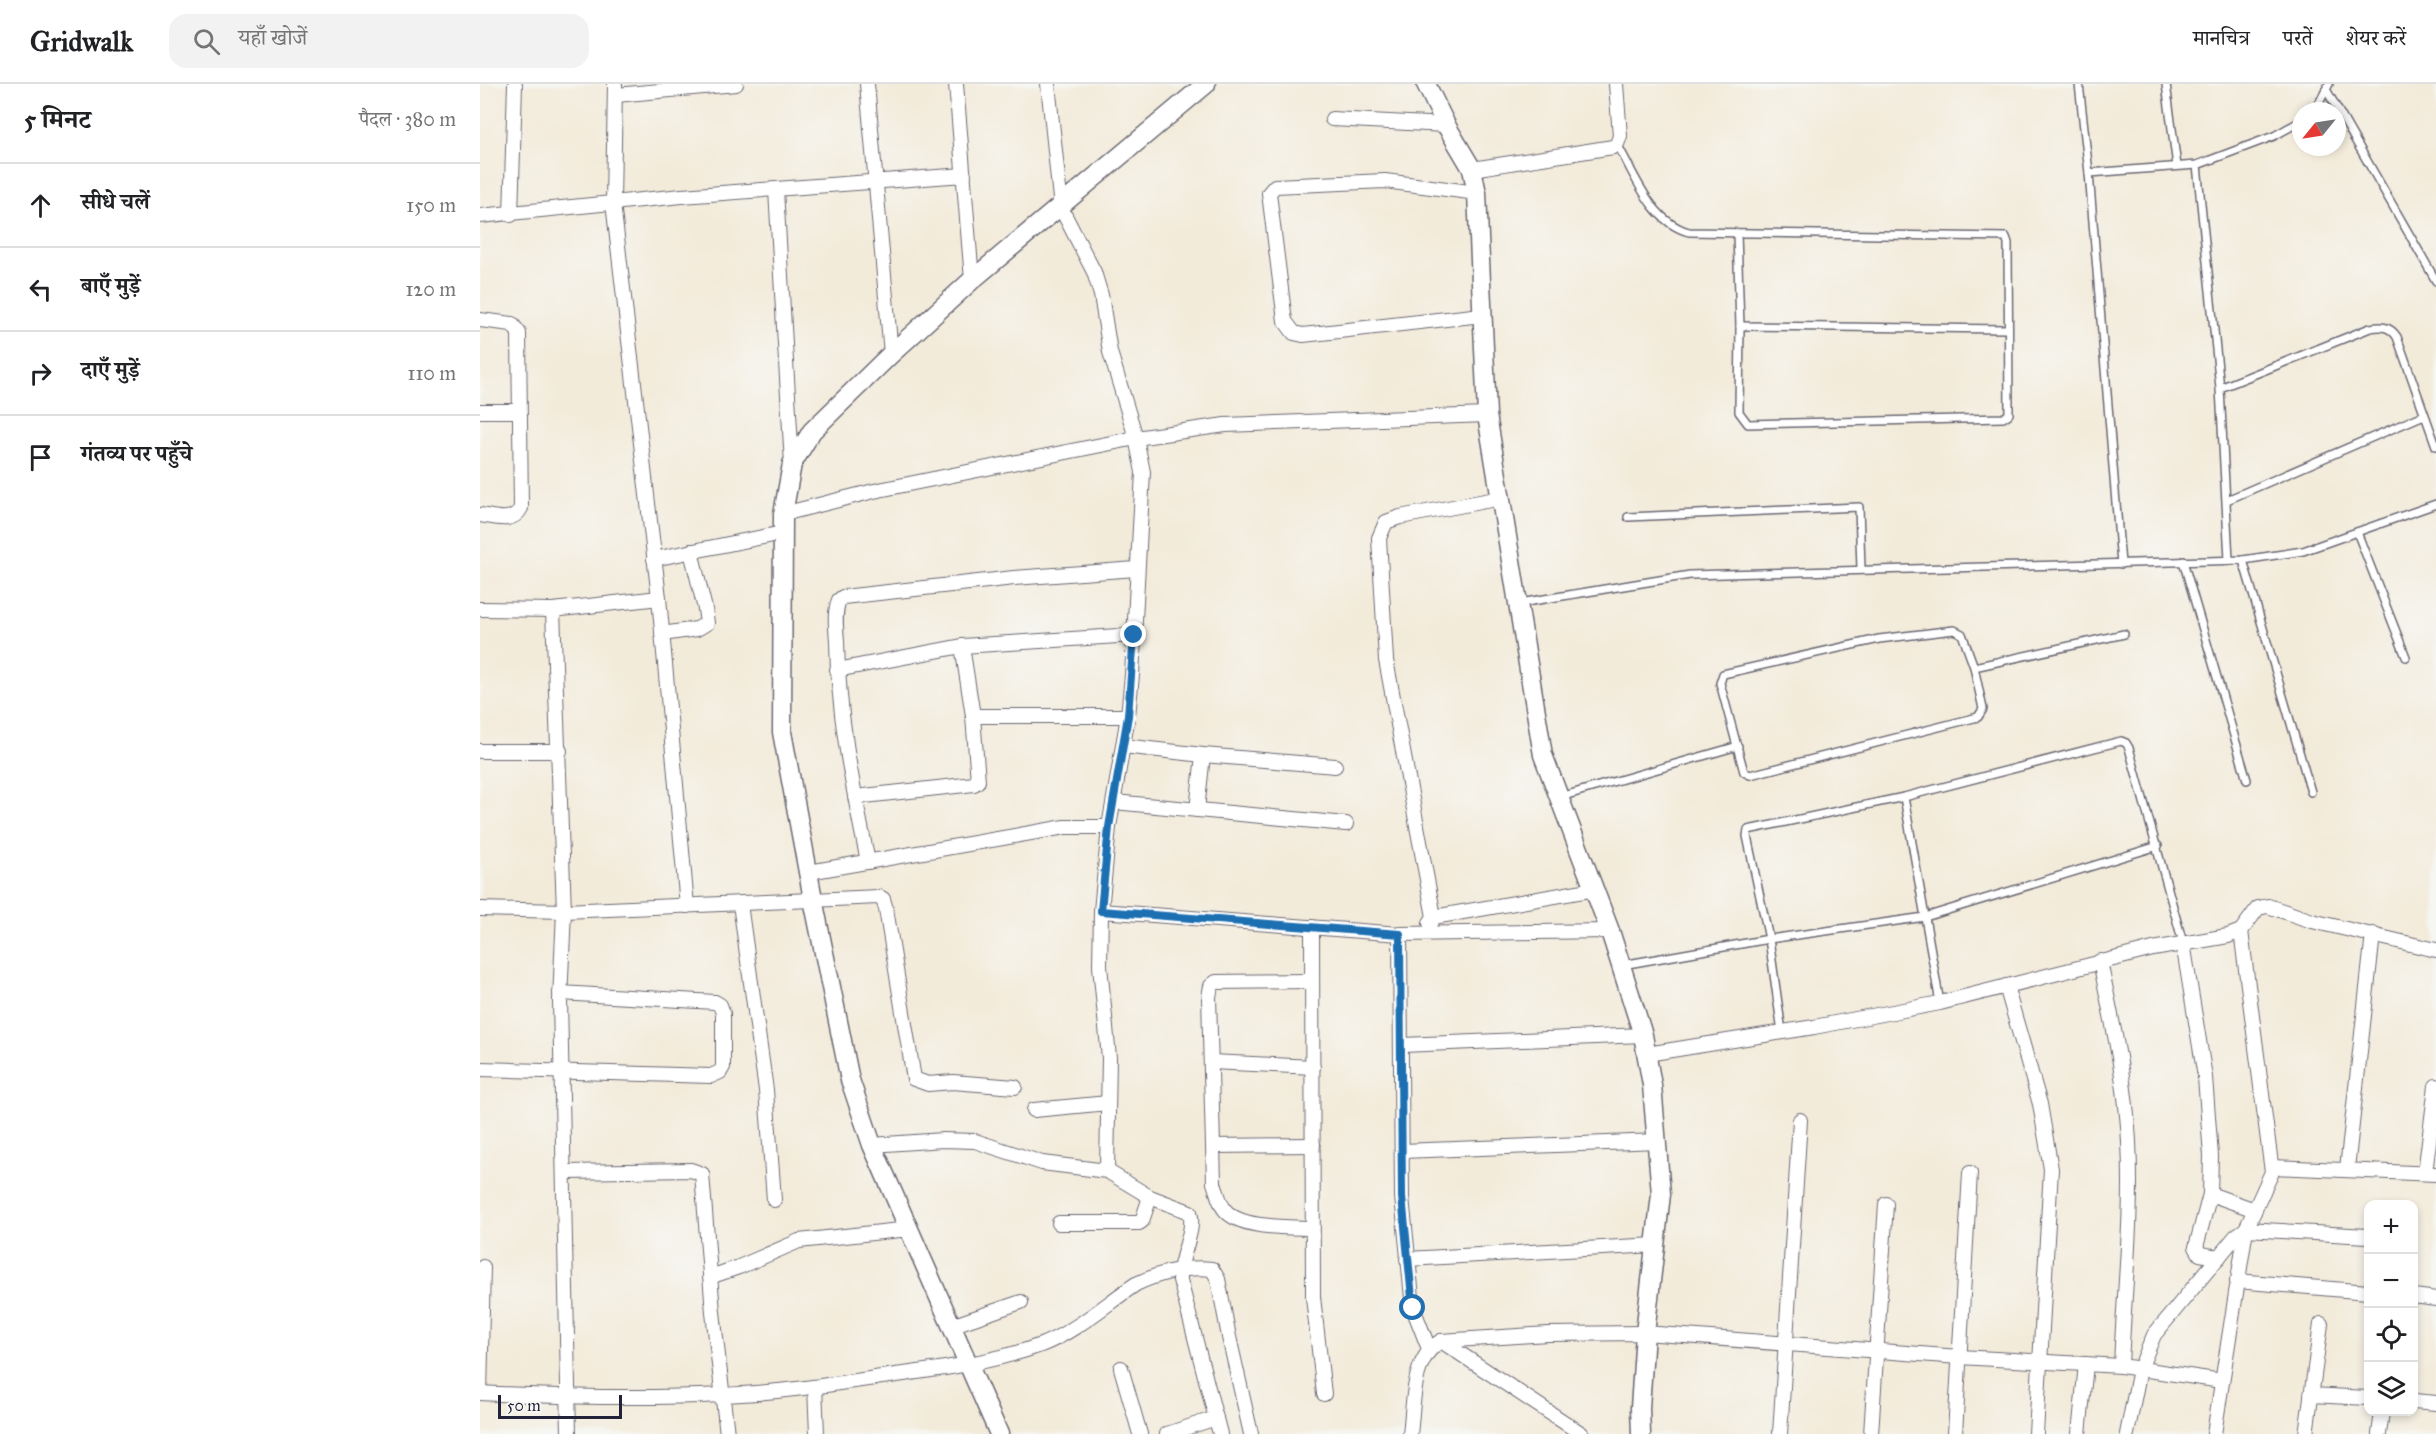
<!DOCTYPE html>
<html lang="hi">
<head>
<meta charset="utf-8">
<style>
  body { margin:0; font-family:"IM FELL Great Primer","Noto Serif Devanagari",serif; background:#f2f2f2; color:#202124 }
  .controls { position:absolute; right:18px; bottom:18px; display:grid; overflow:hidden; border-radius:12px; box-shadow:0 3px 9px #0003 }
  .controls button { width:54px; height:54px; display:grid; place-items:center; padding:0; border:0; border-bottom:2px solid #e0e0e0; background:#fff; color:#202124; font:30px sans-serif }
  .compass { position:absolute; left:1812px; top:18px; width:54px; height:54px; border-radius:50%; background:#fff; box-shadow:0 3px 9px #0003; rotate:240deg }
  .scale { position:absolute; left:18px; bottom:15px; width:124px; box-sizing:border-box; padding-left:6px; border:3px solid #22223b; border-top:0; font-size:16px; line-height:21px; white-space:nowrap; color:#22223b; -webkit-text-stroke:4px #f6f6f2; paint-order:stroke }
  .stop { position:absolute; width:18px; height:18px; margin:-14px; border:4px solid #1f6fb2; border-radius:50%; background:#fff }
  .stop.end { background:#1f6fb2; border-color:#fff; box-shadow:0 2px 6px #0008 }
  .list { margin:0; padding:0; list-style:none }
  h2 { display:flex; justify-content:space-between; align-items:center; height:78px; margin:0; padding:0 24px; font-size:26px }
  h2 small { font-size:20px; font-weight:400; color:#757577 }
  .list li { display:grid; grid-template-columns:39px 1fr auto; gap:18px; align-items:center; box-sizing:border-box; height:84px; padding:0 24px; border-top:2px solid #e0e0e0 }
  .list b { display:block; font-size:22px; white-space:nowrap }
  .list em { font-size:20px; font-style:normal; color:#757577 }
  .icon { flex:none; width:33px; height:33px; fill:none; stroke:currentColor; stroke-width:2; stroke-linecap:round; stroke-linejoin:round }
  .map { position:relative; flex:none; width:1956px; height:1350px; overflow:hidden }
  header { display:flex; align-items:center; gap:36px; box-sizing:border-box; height:84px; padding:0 30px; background:#fff; border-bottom:2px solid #e0e0e0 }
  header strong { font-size:28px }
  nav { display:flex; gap:33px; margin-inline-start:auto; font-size:21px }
  .search { width:420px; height:54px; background:#f2f2f2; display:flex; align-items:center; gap:15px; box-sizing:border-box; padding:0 21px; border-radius:18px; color:#757577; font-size:22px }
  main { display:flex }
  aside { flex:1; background:#fff }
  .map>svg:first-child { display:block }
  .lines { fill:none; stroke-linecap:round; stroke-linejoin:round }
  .service-casing { stroke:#6b6873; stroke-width:10 }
  .minor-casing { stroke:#6b6873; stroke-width:16 }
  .tertiary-casing { stroke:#6b6873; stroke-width:21 }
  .service { stroke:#fff; stroke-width:7 }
  .minor { stroke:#fff; stroke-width:14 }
  .tertiary { stroke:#fff; stroke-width:18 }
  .route { stroke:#1f6fb2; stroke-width:8 }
</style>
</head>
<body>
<header>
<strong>Gridwalk</strong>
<div class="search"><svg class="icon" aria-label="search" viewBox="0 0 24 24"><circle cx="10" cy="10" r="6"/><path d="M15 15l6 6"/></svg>यहाँ खोजें</div>
<nav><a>मानचित्र</a><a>परतें</a><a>शेयर करें</a></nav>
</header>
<main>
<aside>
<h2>5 मिनट<small>पैदल · 380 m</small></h2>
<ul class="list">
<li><svg class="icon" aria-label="ahead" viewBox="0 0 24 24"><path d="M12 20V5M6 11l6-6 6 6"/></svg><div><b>सीधे चलें</b></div><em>150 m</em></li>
<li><svg class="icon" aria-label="left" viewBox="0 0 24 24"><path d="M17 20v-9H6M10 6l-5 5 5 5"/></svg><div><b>बाएँ मुड़ें</b></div><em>120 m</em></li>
<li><svg class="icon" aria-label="right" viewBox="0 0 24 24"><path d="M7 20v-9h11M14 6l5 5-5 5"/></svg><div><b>दाएँ मुड़ें</b></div><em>110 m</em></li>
<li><svg class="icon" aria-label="arrive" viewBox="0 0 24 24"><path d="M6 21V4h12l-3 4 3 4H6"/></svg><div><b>गंतव्य पर पहुँचे</b></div></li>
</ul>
</aside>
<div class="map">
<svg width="1956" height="1350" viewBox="0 0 1956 1350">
  <rect width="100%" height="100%" fill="#f6f6f2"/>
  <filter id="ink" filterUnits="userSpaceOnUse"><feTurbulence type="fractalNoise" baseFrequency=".0167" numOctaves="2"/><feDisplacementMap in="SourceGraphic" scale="12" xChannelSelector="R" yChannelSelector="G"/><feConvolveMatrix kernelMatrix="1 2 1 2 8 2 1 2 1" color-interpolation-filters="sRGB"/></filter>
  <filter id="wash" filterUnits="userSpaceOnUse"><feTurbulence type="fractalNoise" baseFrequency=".008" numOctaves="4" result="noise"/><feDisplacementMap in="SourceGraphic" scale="24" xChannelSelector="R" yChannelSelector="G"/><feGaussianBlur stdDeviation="1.35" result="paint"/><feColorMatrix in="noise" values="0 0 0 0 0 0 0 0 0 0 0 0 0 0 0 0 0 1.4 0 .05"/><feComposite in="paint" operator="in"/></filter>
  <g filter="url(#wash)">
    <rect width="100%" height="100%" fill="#f3ebda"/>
  </g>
  <g filter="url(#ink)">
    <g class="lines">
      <defs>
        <g id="service">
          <polyline points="1599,0 1609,89 1641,480"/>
          <polyline points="1686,0 1697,82"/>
          <polyline points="1847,7 1956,197"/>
          <polyline points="1832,27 1838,21 1849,0"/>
          <path d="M1137,60C1155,91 1171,138 1209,148L1526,153L1528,159L1529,330L1523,334L1268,340L1259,328L1260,242L1257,149"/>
          <polyline points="1717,81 1740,304 1749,476"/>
          <polyline points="1609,89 1717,81 1794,52 1821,37"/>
          <polyline points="1260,242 1527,245"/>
          <path d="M1740,304L1890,244C1902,242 1910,242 1917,253L1956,362"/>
          <polyline points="1747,416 1944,331"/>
          <polyline points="1148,433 1379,423 1381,485"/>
          <polyline points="1877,448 1926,573"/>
          <polyline points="1763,476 1831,708"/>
          <polyline points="1703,477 1767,696"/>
          <polyline points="1040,519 1210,491 1763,476 1823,467 1956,420"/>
          <polyline points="1494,583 1482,550 1474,546 1399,555 1243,590 1240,599 1264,688 1270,691 1498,633 1503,625 1494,583 1644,550"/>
          <polyline points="1080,713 1258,662"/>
          <polyline points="1424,713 1460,919"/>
          <polyline points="1142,881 1289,855 1445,833 1678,762"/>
          <polyline points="1302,948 1289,855 1267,752 1268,746 1424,713 1641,657 1646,659 1649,664 1703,859"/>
        </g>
        <g id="minor">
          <polyline points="135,0 133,119 179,514 207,822"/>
          <polyline points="387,0 411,270"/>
          <polyline points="476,0 492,196"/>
          <polyline points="568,0 581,124 614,188 621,211 630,268 656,354 663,388 652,591 648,632 629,743 621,827 620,882 629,974 627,1087"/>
          <polyline points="136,11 256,0"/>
          <polyline points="852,35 966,41"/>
          <polyline points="992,85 1133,63 1137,60 1140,52 1136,0"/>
          <polyline points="296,106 312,380"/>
          <polyline points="997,109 905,97 795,102 789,109 805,237 814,249 823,251 1002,231"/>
          <polyline points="31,131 35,0"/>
          <polyline points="0,132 202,112 484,91"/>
          <path d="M0,236L32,240L39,249L41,424C33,440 15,433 0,431"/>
          <polyline points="0,327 39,327"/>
          <polyline points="303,430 394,407 656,354 745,341 1007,331"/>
          <polyline points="174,475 303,449"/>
          <polyline points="0,525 73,526 179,514"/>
          <polyline points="73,526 84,827 80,916 89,1350"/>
          <polyline points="182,550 217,545 227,539 225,525 211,467"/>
          <polyline points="357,586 482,562 654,551"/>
          <polyline points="493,632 648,632"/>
          <polyline points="643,662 723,671 855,682"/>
          <polyline points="0,667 80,667"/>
          <polyline points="375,713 494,700 498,697 493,632 482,562"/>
          <polyline points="634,718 866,740"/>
          <polyline points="717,726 723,671"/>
          <path d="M388,778C373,703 358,634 357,557C356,544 354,528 359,516L363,513L534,494L656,485"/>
          <polyline points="329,788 585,743 629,743"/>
          <polyline points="260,820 286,1006 294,1116"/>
          <polyline points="0,825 84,827 399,813 403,815 406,825 434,995 448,1000 473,998 535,1003"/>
          <polyline points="621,827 920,850"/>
          <polyline points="954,833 906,576 899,454 906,438 920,433 1021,414"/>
          <polyline points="950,839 954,833 1115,805"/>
          <polyline points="832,843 833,1213 844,1310"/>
          <polyline points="1703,859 1725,993 1731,1072 1730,1110 1716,1163 1720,1170 1739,1173"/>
          <path d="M1620,877C1632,937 1646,996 1649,1058C1653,1132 1644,1207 1641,1282"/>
          <polyline points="1526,902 1560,1020 1571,1085 1556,1350"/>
          <polyline points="922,961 1163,951"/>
          <polyline points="1167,970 1334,943 1460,919 1673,865 1748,852 1761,847 1778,824 1788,822 1832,837 1956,866"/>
          <polyline points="731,978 833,983"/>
          <polyline points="0,985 231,992 240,988 243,983 243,929 240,921 235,918 80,909"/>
          <polyline points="554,1026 628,1019"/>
          <path d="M392,1061L463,1056L495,1057L562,1079L627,1087L670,1113L710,1128C716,1147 698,1175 700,1196L740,1350"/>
          <polyline points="733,1062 833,1061"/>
          <polyline points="922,1067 1178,1057"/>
          <polyline points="1792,1083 1956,1090"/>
          <polyline points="1867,1085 1893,850"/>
          <polyline points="85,1088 211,1086 222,1090 233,1228 247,1350"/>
          <polyline points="1945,1089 1956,1002"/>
          <polyline points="1730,1110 1775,1126"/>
          <polyline points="579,1139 659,1139 662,1137 670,1113"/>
          <path d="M832,1144C809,1143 760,1145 745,1126C739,1119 737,1107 734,1099L729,913L731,902L736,898L832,897"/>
          <polyline points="927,1175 1176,1161"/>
          <path d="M3,1183L0,1309C80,1313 161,1315 242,1311C298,1309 354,1300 409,1292C460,1285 512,1279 561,1261C595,1248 626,1220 656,1200C680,1189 705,1182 732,1185L738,1195L749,1253L771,1350"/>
          <polyline points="230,1193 259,1183 319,1157 429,1145"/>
          <polyline points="1757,1197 1888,1208"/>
          <polyline points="1934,1212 1956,1215"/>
          <polyline points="471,1242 541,1218"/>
          <polyline points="961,1257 1102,1350"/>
          <polyline points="949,1265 933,1224 922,1113 920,850 1130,847"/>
          <polyline points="641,1284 660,1350"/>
          <polyline points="335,1303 337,1350"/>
          <polyline points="1831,1311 1888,1314"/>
          <polyline points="1934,1317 1956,1319"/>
          <polyline points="687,1350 736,1334"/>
          <path d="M930,1350C934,1320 931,1274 961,1257L1068,1250L1165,1249L1479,1273L1641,1282L1742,1297"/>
          <polyline points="1300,1350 1320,1036"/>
          <polyline points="1391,1350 1406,1120"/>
          <polyline points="1475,1350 1490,1089"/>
          <polyline points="1599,1350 1606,1280"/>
          <polyline points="1647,1350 1660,1285 1674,1251 1756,1152 1766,1145 1888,1152"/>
          <polyline points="1734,1350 1766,1145 1792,1088 1761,847"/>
          <polyline points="1826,1350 1841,1240"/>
          <polyline points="1899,1350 1902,1328"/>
        </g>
        <g id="tertiary">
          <polyline points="946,0 966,41 992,85 997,109 1007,331 1063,671 1130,847 1163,951 1172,1001 1181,1110 1165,1249 1160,1324 1161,1350"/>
          <polyline points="519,1350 392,1061 370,996 333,815 302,648 303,430 312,380 332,347 411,270 492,196 726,0"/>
        </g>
      </defs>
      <use href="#service" class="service-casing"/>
      <use href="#minor" class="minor-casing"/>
      <use href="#tertiary" class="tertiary-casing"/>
      <use href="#service" class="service"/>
      <use href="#minor" class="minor"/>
      <use href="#tertiary" class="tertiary"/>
    </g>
  </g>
  <g class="lines" filter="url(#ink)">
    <polyline class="route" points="654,551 648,632 629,743 621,827 920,850 922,1113 933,1224"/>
  </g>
</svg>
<div class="controls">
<button>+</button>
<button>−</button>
<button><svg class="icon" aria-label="locate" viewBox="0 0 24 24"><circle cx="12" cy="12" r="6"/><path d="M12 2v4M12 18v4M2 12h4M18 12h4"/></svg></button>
<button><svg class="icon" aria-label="layers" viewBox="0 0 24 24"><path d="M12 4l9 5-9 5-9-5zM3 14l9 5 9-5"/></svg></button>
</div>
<svg class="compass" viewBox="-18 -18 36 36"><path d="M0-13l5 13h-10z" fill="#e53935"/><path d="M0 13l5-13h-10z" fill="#757577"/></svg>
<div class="scale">50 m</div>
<div class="stop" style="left:933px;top:1224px"></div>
<div class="stop end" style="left:654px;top:551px"></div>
</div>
</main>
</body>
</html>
